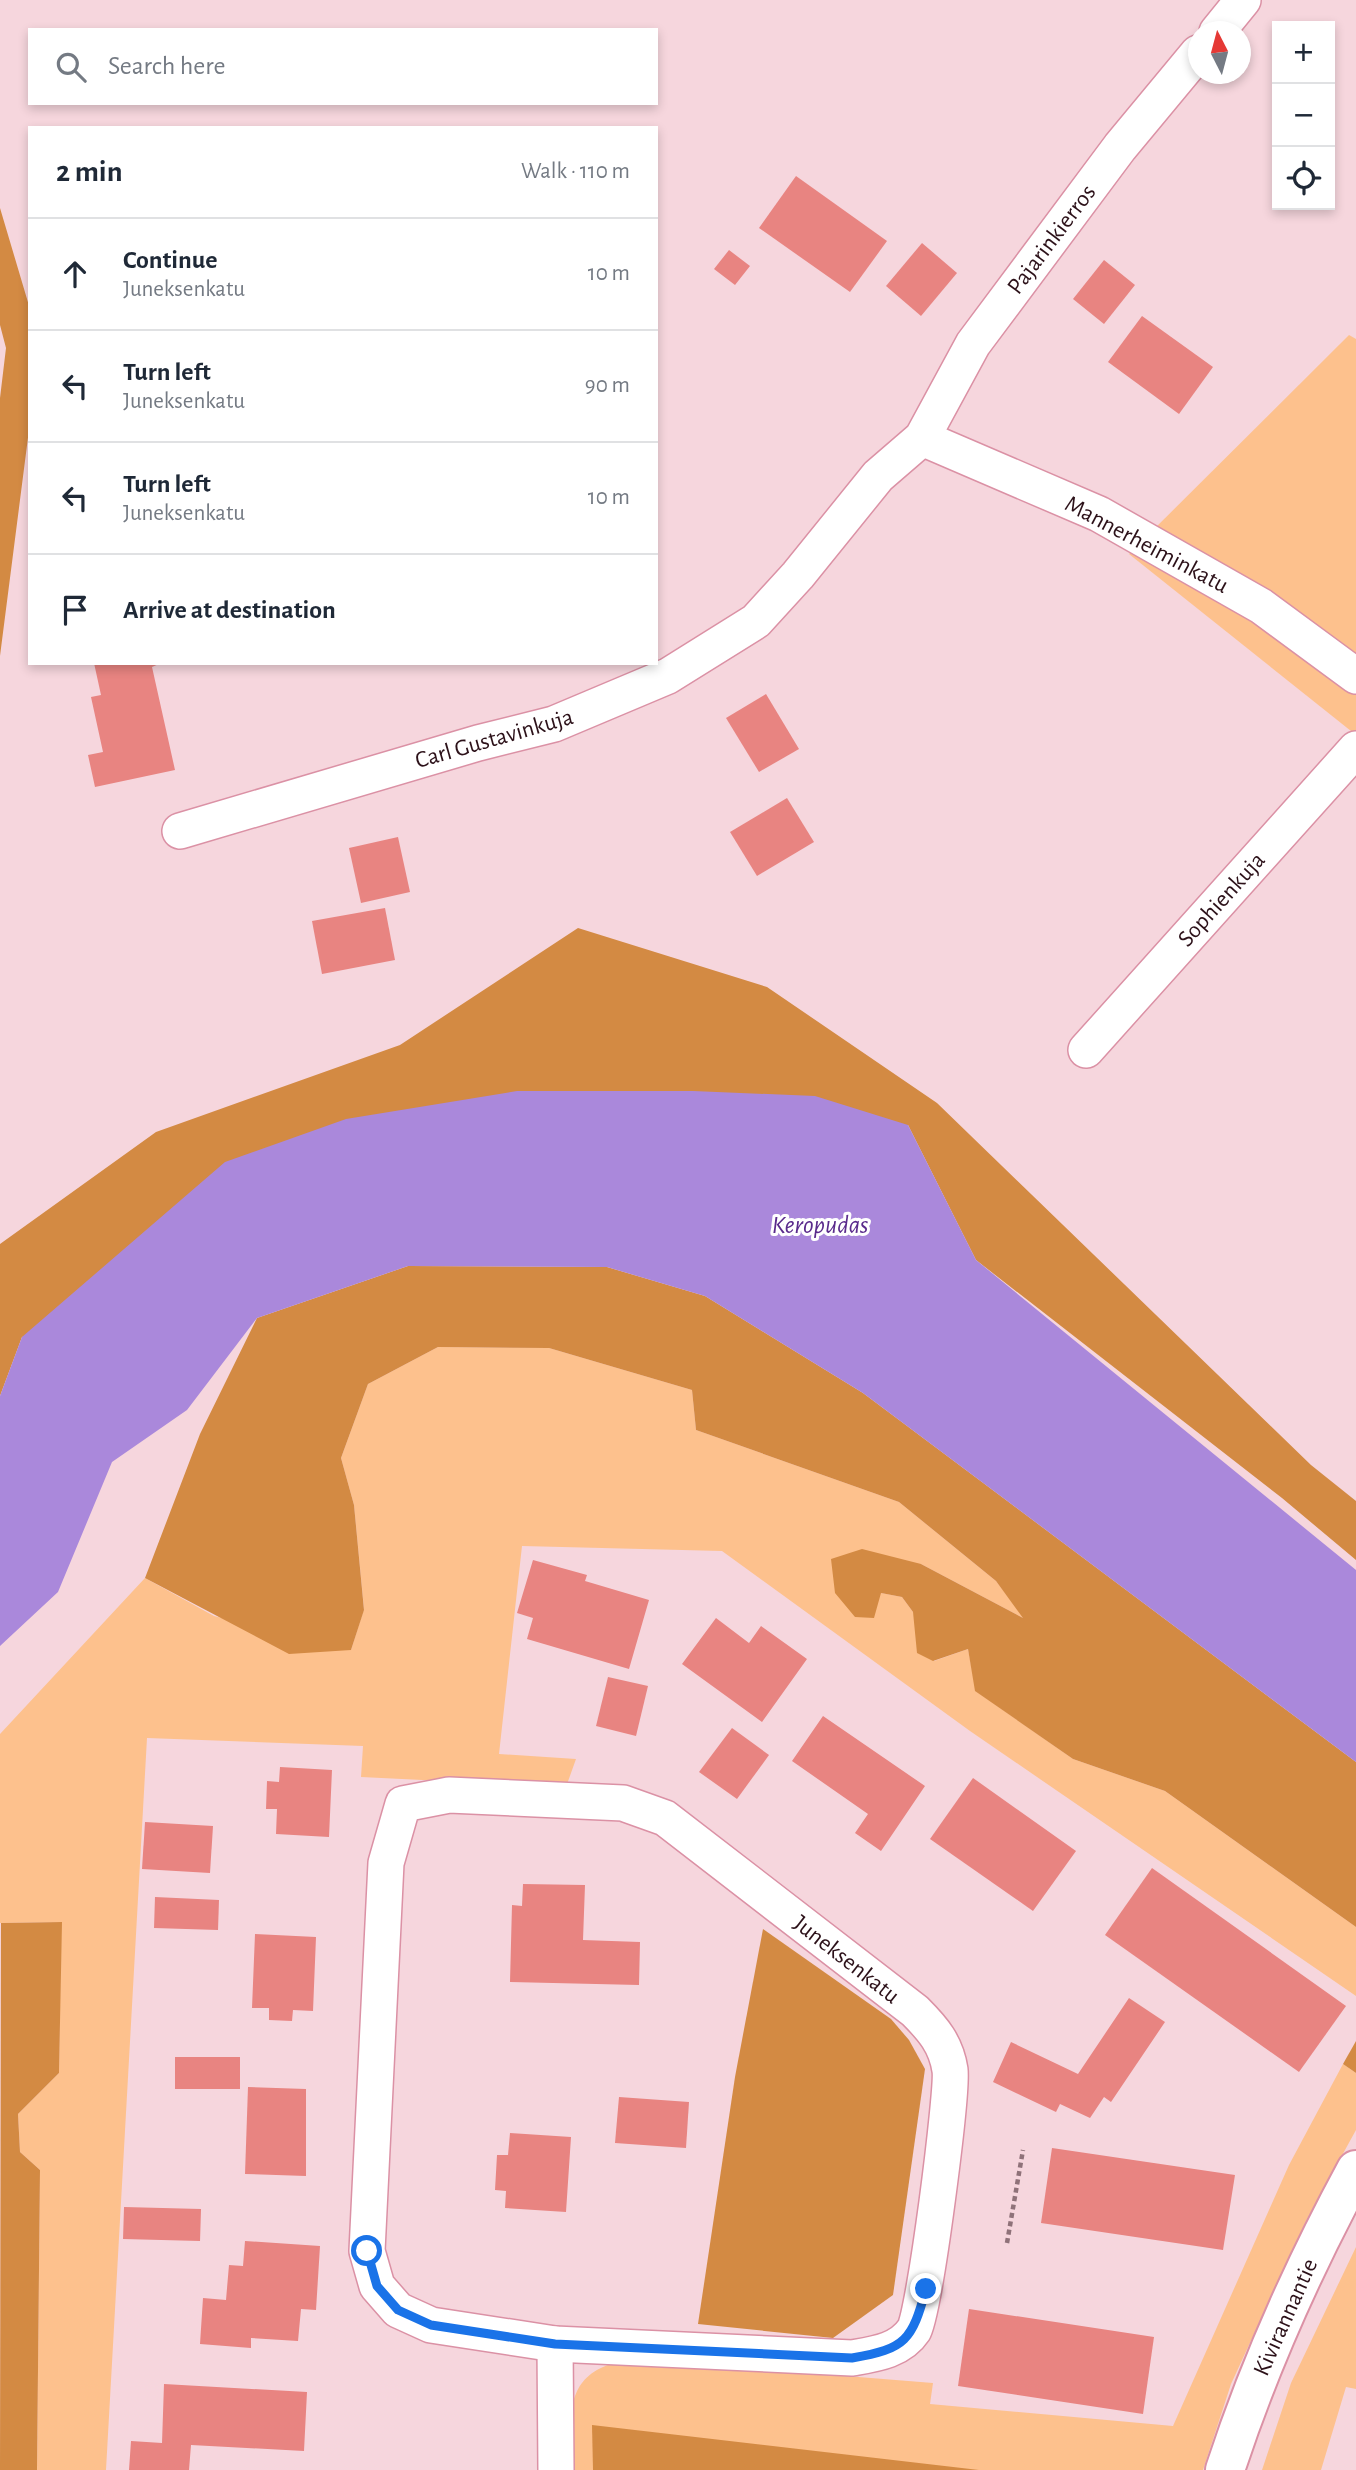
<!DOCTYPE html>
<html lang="en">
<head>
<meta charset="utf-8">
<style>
  body { margin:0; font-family:"Alegreya Sans",sans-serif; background:#f2f2f3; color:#1f2937 }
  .controls { position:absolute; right:21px; top:21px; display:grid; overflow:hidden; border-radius:0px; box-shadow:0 4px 10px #0003 }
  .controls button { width:63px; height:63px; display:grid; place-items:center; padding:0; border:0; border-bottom:2px solid #e0e1e3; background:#fff; color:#1f2937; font:35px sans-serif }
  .compass { position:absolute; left:1188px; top:21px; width:63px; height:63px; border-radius:50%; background:#fff; box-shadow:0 4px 10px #0003; rotate:354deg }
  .stop { position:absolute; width:21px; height:21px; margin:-16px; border:5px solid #1a73e8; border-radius:50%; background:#fff }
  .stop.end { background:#1a73e8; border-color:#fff; box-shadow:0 2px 7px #0008 }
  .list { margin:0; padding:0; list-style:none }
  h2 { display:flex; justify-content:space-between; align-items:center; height:91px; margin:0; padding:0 28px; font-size:30px }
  h2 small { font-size:23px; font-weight:400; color:#747a83 }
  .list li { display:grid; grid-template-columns:46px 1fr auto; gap:21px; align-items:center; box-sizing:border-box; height:112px; padding:0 28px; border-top:2px solid #e0e1e3 }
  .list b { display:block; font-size:26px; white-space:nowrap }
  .list p { margin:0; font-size:23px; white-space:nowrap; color:#747a83 }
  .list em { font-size:23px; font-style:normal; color:#747a83 }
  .icon { flex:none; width:38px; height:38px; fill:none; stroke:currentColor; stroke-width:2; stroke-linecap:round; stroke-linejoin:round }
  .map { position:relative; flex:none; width:1356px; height:2470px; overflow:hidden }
  .search { position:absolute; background:#fff; box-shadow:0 4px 10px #0003; left:28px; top:28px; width:630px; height:77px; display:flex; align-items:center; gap:18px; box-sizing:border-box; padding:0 24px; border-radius:0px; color:#747a83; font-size:26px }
  .panel { position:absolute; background:#fff; box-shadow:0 4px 10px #0003; left:28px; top:126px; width:630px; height:539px; border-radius:0px }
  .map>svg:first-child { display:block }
  .green { fill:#fdc18d }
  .forest { fill:#d38a43 }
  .water { fill:#aa88db }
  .building { fill:#e88481 }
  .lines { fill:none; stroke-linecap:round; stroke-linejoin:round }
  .minor-casing { stroke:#db91a5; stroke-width:38 }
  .tertiary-casing { stroke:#db91a5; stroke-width:42 }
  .path { stroke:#8f7279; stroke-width:4.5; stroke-dasharray:5 3.5; stroke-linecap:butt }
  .minor { stroke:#fff; stroke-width:35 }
  .tertiary { stroke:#fff; stroke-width:38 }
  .route { stroke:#1a73e8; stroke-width:9 }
  .labels { text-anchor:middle; stroke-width:6; stroke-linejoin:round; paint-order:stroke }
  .street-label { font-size:24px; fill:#2c1119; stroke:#fff }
  .water-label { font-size:26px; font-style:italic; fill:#5a2b8c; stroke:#fff }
</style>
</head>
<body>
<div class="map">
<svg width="1356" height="2470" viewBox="0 0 1356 2470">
  <rect width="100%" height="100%" fill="#f6d6dd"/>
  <g class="green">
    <polygon points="1349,335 1356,339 1356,735 1129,554"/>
    <polygon points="438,1347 549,1348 692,1390 696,1430 899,1502 996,1581 1025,1619 921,1564 881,1593 902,1597 913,1612 934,1661 968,1649 976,1691 1073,1759 1165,1791 1356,1927 1356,1996 970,1731 722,1551 522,1546 499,1754 576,1759 566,1787 361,1777 363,1746 147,1738 106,2470 37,2470 40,2170 20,2152 18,2114 59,2073 61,1922 0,1923 0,1734 145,1578 214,1616 351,1650 364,1609 354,1505 341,1458 368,1384"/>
    <path d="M1343,2064L1356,2073V2130L1307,2219L1231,2384L1203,2470H572C570,2414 561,2369 633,2359L933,2383L930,2404L1173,2426L1289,2165Z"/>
    <polygon points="1356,2247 1356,2389 1346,2387 1321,2470 1262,2470 1291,2383"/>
  </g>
  <g class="forest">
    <polygon points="0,208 30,309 30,422 0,656 0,398 6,348 0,325"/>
    <polygon points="578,928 767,987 937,1103 1311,1465 1356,1501 1356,1560 1282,1498 976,1260 908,1125 22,1337 0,1396 0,1244 156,1132 400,1045"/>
    <polygon points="408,1266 607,1267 705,1296 863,1393 1356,1762 1356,1927 1165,1791 1073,1759 975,1691 968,1649 933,1661 917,1653 913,1612 902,1597 881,1593 874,1618 855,1617 835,1593 831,1559 862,1549 921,1564 1023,1618 996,1581 899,1502 696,1430 692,1390 549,1348 438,1347 368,1384 341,1458 354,1505 364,1610 351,1650 289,1654 145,1578 200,1434 257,1318"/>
    <polygon points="62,1922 59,2073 18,2114 20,2152 40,2170 37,2470 0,2470 1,1923"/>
    <polygon points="763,1929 891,2019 909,2040 925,2069 893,2295 833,2338 698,2324 735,2077"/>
    <polygon points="1356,2041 1356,2073 1343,2064"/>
    <polygon points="592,2425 979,2470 593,2470"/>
  </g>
  <polygon class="water" points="517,1091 693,1091 815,1096 908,1125 976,1260 1356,1570 1356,1762 863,1393 705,1296 607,1267 408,1266 257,1318 187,1410 112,1462 58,1592 0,1646 0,1396 22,1337 225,1162 346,1119"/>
  <g class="building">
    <polygon points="796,176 887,241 850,292 759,228"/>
    <polygon points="922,243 957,273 921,316 886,286"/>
    <polygon points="729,250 750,266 735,285 714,269"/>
    <polygon points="1104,260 1135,285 1104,324 1073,299"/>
    <polygon points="1142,316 1213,367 1179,414 1108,362"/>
    <polygon points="94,663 161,663 152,667 175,770 95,787 88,755 103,752 91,697 101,695"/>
    <polygon points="766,694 799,749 759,772 726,718"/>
    <polygon points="787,798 814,842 757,876 730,832"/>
    <polygon points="398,837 410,892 361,903 349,848"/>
    <polygon points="385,908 395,960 322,974 312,921"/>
    <polygon points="533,1560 587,1575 585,1581 649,1600 629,1669 527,1639 533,1618 517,1613"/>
    <polygon points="716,1618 749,1643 761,1626 807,1659 762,1722 682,1664"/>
    <polygon points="608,1677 648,1686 636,1736 596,1726"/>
    <polygon points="823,1716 925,1786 881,1851 855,1833 868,1814 792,1761"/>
    <polygon points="732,1728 769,1755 737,1799 699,1772"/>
    <polygon points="280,1767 332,1770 329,1837 276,1834 277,1809 266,1809 267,1781 279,1782"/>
    <polygon points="973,1778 1076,1851 1033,1911 930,1839"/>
    <polygon points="145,1822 213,1826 210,1873 142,1869"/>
    <polygon points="1152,1868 1346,2006 1299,2072 1105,1935"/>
    <polygon points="523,1884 585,1885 583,1940 640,1942 639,1985 510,1982 512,1905 522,1906"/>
    <polygon points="155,1897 219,1900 218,1930 154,1928"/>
    <polygon points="255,1934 316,1937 313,2011 293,2010 292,2021 269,2020 269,2008 252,2008"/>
    <polygon points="1129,1998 1165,2022 1111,2102 1104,2097 1090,2118 1060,2104 1056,2112 993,2082 1011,2042 1078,2074"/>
    <rect x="175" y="2057" width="65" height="32"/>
    <polygon points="248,2087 306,2089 306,2176 245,2174"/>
    <polygon points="619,2097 689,2102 686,2148 615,2143"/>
    <polygon points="510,2133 571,2137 566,2212 505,2208 506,2191 495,2190 497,2155 508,2155"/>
    <polygon points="1052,2148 1235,2175 1223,2250 1041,2223"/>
    <polygon points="124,2207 201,2209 200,2241 123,2239"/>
    <polygon points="245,2241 320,2246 316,2310 301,2309 298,2341 251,2338 251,2348 200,2344 203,2298 226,2300 229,2265 243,2266"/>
    <polygon points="969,2309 1154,2337 1143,2414 958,2386"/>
    <polygon points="164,2384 307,2392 304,2451 191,2445 189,2470 129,2470 131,2441 162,2443"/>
  </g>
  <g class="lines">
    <defs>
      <g id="minor">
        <polyline points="1217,32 1243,0"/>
        <polyline points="922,438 1099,514 1261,606 1356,676"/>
        <polyline points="180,831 478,743 554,724 668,676 756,621 798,575 878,476 922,438 973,344 1120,147 1198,53"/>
        <polyline points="1086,1050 1356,749"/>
        <path d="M449,1795L623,1803L665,1818L915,2011C933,2029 946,2044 950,2070C953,2092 924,2316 914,2330C900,2351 875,2354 852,2358L555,2344L431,2325L398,2310L377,2286L367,2251L386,1863L403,1804Z"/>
        <polyline points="555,2344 556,2470"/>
      </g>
      <path id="tertiary" d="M1225,2470C1259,2366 1304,2266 1356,2170"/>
    </defs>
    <use href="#minor" class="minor-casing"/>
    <use href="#tertiary" class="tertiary-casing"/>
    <polyline class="path" points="1007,2243 1023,2150"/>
    <use href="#minor" class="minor"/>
    <use href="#tertiary" class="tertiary"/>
  </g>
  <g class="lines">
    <path class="route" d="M367,2251L377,2286L398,2310L431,2325L555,2344L852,2358C906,2349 912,2340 926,2289"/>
  </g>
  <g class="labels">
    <g class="street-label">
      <text transform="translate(1051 239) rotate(-53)" y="8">Pajarinkierros</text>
      <text transform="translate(1147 544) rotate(28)" y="8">Mannerheiminkatu</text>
      <text transform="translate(494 738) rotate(-16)" y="8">Carl Gustavinkuja</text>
      <text transform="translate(1221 899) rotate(-48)" y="8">Sophienkuja</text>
      <text transform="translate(847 1959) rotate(38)" y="8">Juneksenkatu</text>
      <text transform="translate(1285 2317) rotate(-66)" y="8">Kivirannantie</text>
    </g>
    <g class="water-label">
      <text x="820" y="1233">Keropudas</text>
    </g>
  </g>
</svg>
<div class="controls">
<button>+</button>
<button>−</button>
<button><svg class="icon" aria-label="locate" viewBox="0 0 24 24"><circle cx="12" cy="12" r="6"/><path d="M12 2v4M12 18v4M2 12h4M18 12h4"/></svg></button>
</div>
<svg class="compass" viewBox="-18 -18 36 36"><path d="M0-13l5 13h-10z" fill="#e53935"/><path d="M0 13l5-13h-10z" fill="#747a83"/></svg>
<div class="stop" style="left:367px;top:2251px"></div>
<div class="stop end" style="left:926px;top:2289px"></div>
<div class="search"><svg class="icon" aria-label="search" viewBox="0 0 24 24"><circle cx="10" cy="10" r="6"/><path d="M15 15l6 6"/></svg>Search here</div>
<section class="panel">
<h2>2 min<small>Walk · 110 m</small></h2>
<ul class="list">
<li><svg class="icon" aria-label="ahead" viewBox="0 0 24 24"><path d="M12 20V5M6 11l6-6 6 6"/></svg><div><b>Continue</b><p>Juneksenkatu</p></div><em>10 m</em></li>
<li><svg class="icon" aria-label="left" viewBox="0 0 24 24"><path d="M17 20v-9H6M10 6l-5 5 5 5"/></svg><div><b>Turn left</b><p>Juneksenkatu</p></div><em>90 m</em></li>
<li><svg class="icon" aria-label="left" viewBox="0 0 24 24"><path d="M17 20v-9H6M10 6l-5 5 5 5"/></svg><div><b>Turn left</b><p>Juneksenkatu</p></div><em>10 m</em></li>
<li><svg class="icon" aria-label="arrive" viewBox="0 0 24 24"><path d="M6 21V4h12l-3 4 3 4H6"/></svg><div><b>Arrive at destination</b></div></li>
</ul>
</section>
</div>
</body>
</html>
